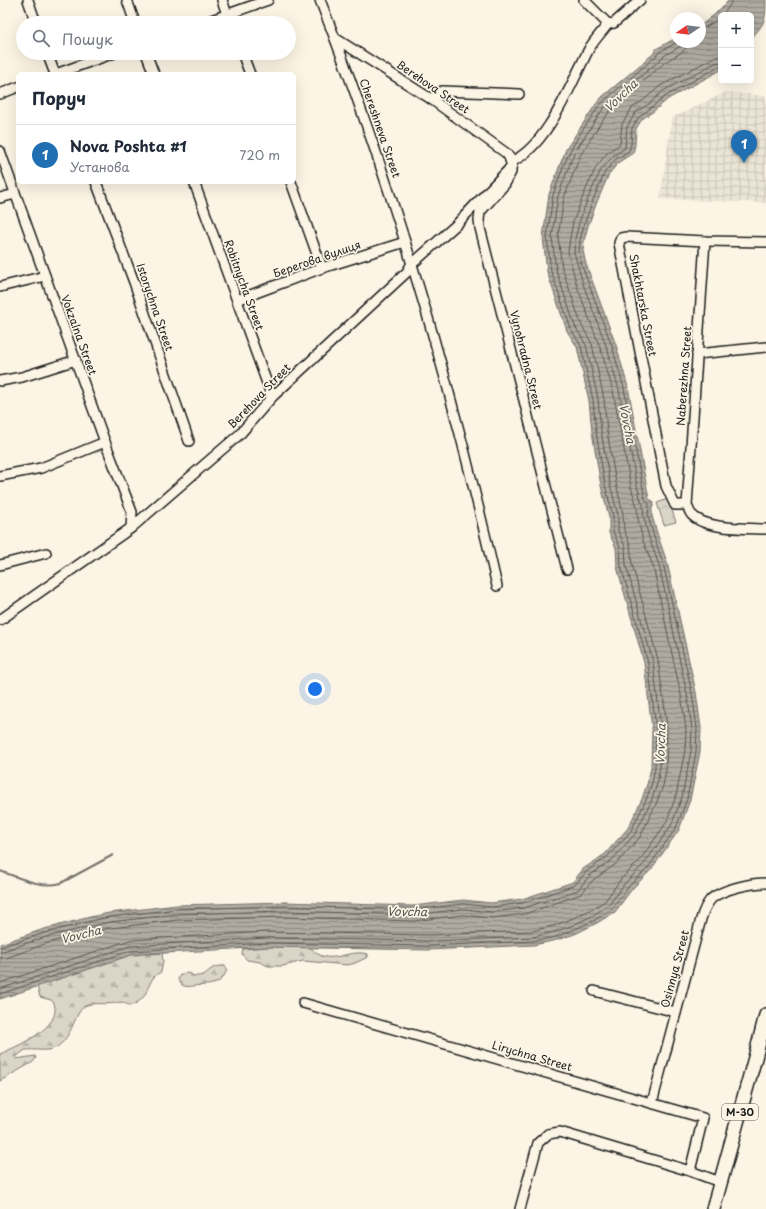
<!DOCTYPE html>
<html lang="uk">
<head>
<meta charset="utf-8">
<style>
  body { margin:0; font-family:"Playpen Sans",sans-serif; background:#f6f6f7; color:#1f2937 }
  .controls { position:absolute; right:12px; top:12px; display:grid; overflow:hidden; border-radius:6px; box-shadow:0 4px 16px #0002 }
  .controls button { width:36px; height:36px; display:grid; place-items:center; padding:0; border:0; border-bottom:1px solid #e0e1e3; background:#fff; color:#1f2937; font:20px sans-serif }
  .compass { position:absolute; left:670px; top:12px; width:36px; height:36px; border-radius:50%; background:#fff; box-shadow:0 4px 16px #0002; rotate:257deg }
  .you { position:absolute; left:315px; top:689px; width:14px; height:14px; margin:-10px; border:3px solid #fff; border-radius:50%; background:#1a73e8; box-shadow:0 0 0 6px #1a73e833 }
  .badge { display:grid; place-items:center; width:26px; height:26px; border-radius:50%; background:#1f6fb2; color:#fff; font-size:13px; font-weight:700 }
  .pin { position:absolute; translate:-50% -33px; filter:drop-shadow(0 1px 2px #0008) }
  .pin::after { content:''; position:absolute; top:21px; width:14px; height:12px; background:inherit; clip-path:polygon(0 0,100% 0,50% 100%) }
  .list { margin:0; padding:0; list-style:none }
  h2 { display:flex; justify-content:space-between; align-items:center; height:52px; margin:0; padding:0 16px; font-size:17px }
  h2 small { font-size:13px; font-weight:400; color:#747a83 }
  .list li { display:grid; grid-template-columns:26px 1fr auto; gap:12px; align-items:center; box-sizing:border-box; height:60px; padding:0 16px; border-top:1px solid #e0e1e3 }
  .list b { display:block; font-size:15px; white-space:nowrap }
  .list p { margin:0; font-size:13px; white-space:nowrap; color:#747a83 }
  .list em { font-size:13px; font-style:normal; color:#747a83 }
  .icon { flex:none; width:22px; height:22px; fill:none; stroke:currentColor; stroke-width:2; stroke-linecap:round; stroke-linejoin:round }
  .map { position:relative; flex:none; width:766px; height:1209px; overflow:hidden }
  .search { position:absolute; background:#fff; box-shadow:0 4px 16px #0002; left:16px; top:16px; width:280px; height:44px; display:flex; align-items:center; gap:10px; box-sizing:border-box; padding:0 14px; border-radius:22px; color:#747a83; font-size:15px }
  .panel { position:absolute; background:#fff; box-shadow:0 4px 16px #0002; left:16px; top:72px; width:280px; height:112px; border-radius:6px }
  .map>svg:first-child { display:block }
  .industrial { fill:url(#industrial-grid) }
  .forest { fill:url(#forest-firs); stroke:#7c7872 }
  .park { fill:url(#park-crowns); stroke:#7c7872 }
  .water { fill:url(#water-rules); stroke:#75726c }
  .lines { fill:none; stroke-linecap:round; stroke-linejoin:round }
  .shore { stroke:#575551; stroke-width:1 }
  .stream { stroke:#75726c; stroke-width:2 }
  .minor-casing { stroke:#1c1c1c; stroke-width:12 }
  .highway-casing { stroke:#1c1c1c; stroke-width:16 }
  .minor { stroke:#fcf5e5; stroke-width:9 }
  .highway { stroke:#fcf5e5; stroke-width:13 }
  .labels { text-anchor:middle; stroke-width:3.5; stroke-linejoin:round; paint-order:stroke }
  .shield { fill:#fcf5e5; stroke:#5f5d58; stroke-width:1 }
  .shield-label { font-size:10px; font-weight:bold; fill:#1c1c1c }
  .street-label { font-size:11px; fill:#1c1c1c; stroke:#fcf5e5 }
  .water-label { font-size:12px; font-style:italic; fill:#575551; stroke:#fcf5e5 }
</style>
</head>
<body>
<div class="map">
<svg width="766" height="1209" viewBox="0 0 766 1209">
  <defs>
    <pattern id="industrial-grid" width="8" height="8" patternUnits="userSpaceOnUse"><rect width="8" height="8" fill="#ebe5d6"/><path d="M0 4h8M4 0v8" fill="none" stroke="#c9c4b7"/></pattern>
    <pattern id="forest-firs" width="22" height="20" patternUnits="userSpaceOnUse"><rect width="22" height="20" fill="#dbd5c8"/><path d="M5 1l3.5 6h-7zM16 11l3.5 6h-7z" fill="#bbb6ab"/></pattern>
    <pattern id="park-crowns" width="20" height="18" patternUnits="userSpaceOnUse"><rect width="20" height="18" fill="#dbd5c8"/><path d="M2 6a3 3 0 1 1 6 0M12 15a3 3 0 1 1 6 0" fill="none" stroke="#bbb6ab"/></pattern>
    <pattern id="water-rules" width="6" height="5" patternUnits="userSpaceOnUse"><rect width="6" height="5" fill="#b0aba1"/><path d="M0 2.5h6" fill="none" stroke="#8e8a82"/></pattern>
  </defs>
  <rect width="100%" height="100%" fill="#fcf5e5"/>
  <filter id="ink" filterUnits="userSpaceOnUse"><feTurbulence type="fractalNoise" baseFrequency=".025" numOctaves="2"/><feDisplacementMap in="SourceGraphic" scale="8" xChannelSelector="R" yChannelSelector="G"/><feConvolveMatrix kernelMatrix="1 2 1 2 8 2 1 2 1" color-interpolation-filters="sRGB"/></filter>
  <g filter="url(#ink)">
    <polygon class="industrial" points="726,92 766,96 766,203 660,199 672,118"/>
    <g class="forest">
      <path d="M267,947H310C329,969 346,948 368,954V957L355,963L348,965L303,961L283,966H268L260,962L247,960L242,954L243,949Z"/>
      <path d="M162,953L163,962L161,972C147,977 150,995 138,1002C130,1008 128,1004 121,1002C120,1002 117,1003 115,1003C106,1005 96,1002 87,1005C75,1008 73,1039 55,1048C46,1052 35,1049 25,1050L16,1057V1059L35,1056L36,1058L33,1062L0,1081V1054C17,1046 63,1028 54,1003L51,1000L40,997L37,986L131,955Z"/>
      <path d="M225,966L227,969C221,988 207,984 193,986C186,987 181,987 178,979L180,975C192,970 190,977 198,976C206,976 209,969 215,967C218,966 222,966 225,966Z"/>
    </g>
    <polygon class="park" points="668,499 676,522 664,525 657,503"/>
    <path class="water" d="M729,0H766C766,22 765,22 751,39V15H721V70L668,99L654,111L642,119L636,129L635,145L633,153L619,162L609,174L597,202L588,226L584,241L583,251L586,264L616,345L628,387L649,499L653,501L654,504L652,508V516L658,536L667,562L696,692L701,728L700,752L690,800L679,830L651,870L632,889L615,912L597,923L575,934L557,940L534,945L429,950L267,947L131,955L0,999V944L44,929L90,917L109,913L177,905L285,902L413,906L463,900L491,903L522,899L573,882L583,869L605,854L628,828L642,799L648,781L651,767L652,729L644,663L617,567L616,548L609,533V517L601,486L592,432L589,401L577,347L567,331L547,272L543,237L549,194L566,149L596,104L603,96L653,54L656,49L676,38V42H700V26L714,15Z"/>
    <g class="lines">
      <g class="shore">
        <path d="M700,29C709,28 731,9 732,0"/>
        <polyline points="0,947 45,933 91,921 109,917 177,909 285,906 413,910 463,904 492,907 523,903 575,885 586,872 608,856 631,831 646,800 652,783 655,767 656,729 648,663 621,566 620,547 613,532 613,516 605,485 596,432 593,400 581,346 571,329 551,271 547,237 553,195 563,167 570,151 580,134 599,106 606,99 655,57 659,52 678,42"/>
        <path d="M0,952L46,937L92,926L110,922L178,914L285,911L413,915L463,909L492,912L524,908L578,890L589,876L612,860L635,834L651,802L657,784L660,767L661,728L653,662L626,565L625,546L618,531V515L610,484L601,431L598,399L586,345L575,326L556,270L552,237L558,196L574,153L603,109L609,103L659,61C665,52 678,51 684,42"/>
        <path d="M0,958H6L48,943L93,931L111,928L178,920L285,917L413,921L463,915L492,918L525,914L581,894L593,880L616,864L640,837L656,804L663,786L666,770L667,729L665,710L658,660L632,564L630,544L624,530L623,514L616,483L607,431L604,399L592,344L581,324L562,268L558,237L564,198L580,156L600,124L613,107L662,65C671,56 686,54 690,42"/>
        <polyline points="0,983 130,940 267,932 429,935 532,931 553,926 569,920 590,910 605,901 621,879 640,860 666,823 676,796 685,750 686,729 681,695 674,663 653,566 643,541 638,519 637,507 631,487 613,391 601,350 577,286 568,252 570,238 573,222 583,196 596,167 608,152 620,144 622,124 632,108 645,99 660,86 713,58 721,56"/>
        <polyline points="0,989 130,946 267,938 429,941 533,937 554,932 571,926 592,916 609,905 625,883 644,864 671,826 682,797 691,751 692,729 687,694 659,565 649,538 644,518 643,505 641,501 637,486 619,390 607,348 583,284 574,252 575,239 579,223 588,198 601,170 613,156 625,148 627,127 636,112 649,104 663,91 715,63 721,62"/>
        <polyline points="0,994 130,951 267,943 429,946 533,941 556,937 573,930 595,920 612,909 629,886 648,868 676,828 687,799 696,752 697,728 692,693 663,563 654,537 648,516 649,504 645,499 624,388 612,346 582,266 579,252 580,240 584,225 593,200 605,172 616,159 629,151 631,144 632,128 639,117 666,96 718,67 721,67"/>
      </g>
      <path class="stream" d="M0,871C18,877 41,889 61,883L113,855"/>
      <defs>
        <g id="minor">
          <polyline points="28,0 36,23"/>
          <polyline points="127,0 135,23"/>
          <polyline points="222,0 230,23"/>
          <path d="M320,0C395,190 452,387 497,586"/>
          <polyline points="584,0 608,24"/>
          <polyline points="203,23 268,0"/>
          <polyline points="608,24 614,23 640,0"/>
          <polyline points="47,53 55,74"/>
          <polyline points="146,53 154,74"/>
          <polyline points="242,53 250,74"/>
          <polyline points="56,74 114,53"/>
          <polyline points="0,94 18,87"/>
          <polyline points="431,99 442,91 519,94"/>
          <polyline points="0,151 105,442 132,512 131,528"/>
          <path d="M511,162C548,146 571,83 589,49C594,40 602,32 608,24"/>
          <polyline points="511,167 511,172 505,184 480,212 479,220 480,228 567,569"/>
          <polyline points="96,182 134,282 189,441"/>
          <polyline points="194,182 272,397"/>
          <polyline points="291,182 322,268"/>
          <polyline points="0,198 15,194"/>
          <path d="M705,241L687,505C688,508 689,511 691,514C705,530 746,528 766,529"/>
          <polyline points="0,287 45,276"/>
          <polyline points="237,300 322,268 405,242"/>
          <polyline points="697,354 766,347"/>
          <polyline points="0,381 22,377 76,360"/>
          <polyline points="0,476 41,468 105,442"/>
          <polyline points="687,505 675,505 666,486 619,243 621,238 626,237 705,241 766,242"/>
          <polyline points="0,565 46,553"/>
          <polyline points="0,620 131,528 240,434 272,397 407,272 411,265 456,225 512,166 509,157 506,153 431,99 335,38"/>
          <polyline points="594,991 676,1012"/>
          <polyline points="303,1003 703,1118 690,1171"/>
          <path d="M652,1103L701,919C703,912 706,905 711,899C722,889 752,883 766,883"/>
          <polyline points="520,1209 538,1143 548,1134 560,1132 690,1171 720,1182"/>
        </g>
        <polyline id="highway" points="713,1209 756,1054 766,1015"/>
      </defs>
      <use href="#minor" class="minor-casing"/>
      <use href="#highway" class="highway-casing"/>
      <use href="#minor" class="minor"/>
      <use href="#highway" class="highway"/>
    </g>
  </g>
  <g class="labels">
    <rect class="shield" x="722" y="1104" width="36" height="16" rx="3"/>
    <g class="shield-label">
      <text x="740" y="1116">М-30</text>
    </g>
    <g class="street-label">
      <text transform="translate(433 87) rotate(34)" y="4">Berehova Street</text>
      <text transform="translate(380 128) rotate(71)" y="4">Chereshneva Street</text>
      <text transform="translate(317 259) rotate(-19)" y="4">Берегова вулиця</text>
      <text transform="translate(244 285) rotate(70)" y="4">Robitnycha Street</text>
      <text transform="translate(643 305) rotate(79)" y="4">Shakhtarska Street</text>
      <text transform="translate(155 307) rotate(71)" y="4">Istorychna Street</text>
      <text transform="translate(79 335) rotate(70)" y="4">Vokzalna Street</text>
      <text transform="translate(526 360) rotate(76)" y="4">Vynohradna Street</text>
      <text transform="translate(684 376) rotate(-86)" y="4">Naberezhna Street</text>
      <text transform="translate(259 396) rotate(-46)" y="4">Berehova Street</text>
      <text transform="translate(675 969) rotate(-75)" y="4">Osinnya Street</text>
      <text transform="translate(532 1056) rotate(16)" y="4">Lirychna Street</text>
    </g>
    <g class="water-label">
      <text transform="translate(621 96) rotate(-44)" y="4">Vovcha</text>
      <text transform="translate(627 424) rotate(79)" y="4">Vovcha</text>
      <text transform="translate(661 744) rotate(-88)" y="4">Vovcha</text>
      <text transform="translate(407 912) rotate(1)" y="4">Vovcha</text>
      <text transform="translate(81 935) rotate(-14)" y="4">Vovcha</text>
    </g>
  </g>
</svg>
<div class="controls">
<button>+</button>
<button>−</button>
</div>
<svg class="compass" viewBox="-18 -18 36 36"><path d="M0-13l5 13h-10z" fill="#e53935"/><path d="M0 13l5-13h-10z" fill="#747a83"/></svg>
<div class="you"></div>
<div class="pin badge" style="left:744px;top:163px">1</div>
<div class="search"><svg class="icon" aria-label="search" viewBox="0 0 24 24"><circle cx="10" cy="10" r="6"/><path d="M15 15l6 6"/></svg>Пошук</div>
<section class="panel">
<h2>Поруч<small></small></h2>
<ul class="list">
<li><span class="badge">1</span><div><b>Nova Poshta #1</b><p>Установа</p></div><em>720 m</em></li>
</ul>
</section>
</div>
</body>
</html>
